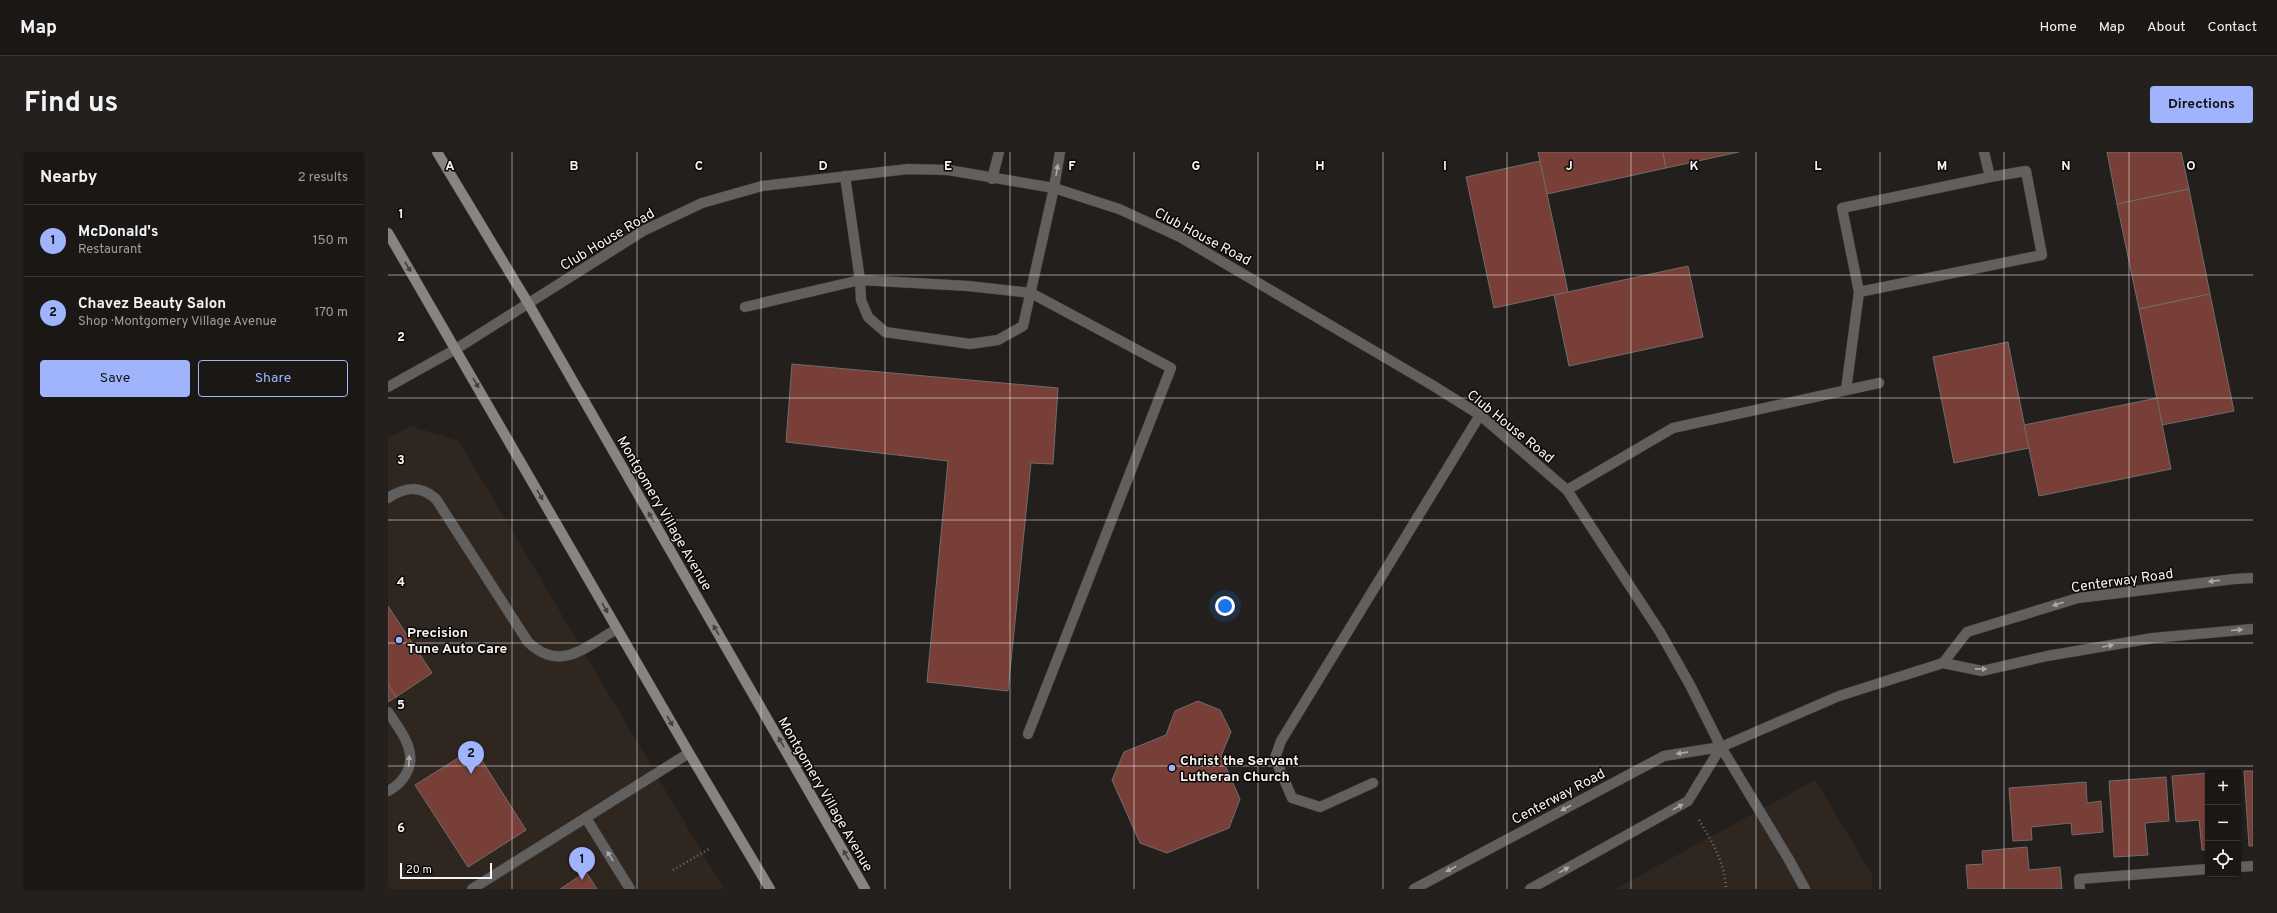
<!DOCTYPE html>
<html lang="en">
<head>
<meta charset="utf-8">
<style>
  body { margin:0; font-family:Overpass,sans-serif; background:#23201e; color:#f1f3f6 }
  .controls { position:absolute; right:12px; bottom:12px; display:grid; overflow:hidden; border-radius:4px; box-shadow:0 1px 3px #0004 }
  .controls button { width:36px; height:36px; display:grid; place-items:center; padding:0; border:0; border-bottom:1px solid #383634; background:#1a1715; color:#f1f3f6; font:20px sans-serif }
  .scale { position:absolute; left:12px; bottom:10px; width:92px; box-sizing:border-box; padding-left:4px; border:2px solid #f6f3f1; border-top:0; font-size:11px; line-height:14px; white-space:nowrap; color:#f6f3f1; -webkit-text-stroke:3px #0b0908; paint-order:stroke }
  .you { position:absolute; left:837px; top:454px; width:14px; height:14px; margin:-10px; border:3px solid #fff; border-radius:50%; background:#1a73e8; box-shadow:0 0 0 6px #1a73e833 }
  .badge { display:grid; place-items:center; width:26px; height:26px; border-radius:50%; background:#a0b3fd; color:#111; font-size:13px; font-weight:700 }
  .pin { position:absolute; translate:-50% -33px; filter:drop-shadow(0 1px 2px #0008) }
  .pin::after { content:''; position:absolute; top:21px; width:14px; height:12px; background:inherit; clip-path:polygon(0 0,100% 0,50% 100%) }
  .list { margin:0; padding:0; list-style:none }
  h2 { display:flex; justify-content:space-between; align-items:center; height:52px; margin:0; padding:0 16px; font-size:17px }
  h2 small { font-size:13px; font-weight:400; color:#9f9fa0 }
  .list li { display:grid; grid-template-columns:26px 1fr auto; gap:12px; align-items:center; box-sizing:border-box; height:72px; padding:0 16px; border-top:1px solid #383634 }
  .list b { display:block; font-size:15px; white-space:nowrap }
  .list p { margin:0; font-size:13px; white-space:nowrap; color:#9f9fa0 }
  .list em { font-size:13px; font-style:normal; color:#9f9fa0 }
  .actions { display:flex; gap:8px; padding:12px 16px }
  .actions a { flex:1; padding:9px 0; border:1px solid #a0b3fd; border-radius:4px; text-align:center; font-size:14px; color:#a0b3fd }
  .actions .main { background:#a0b3fd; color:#111 }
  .icon { flex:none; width:22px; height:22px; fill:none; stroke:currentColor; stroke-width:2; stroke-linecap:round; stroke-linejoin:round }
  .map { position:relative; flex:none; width:1865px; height:737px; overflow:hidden; border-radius:4px }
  header { display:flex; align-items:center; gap:24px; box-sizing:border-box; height:56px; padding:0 20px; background:#1a1715; border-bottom:1px solid #383634 }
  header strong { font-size:19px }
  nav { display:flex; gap:22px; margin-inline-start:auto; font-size:14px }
  .intro { display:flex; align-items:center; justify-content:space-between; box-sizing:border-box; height:96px; padding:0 24px }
  h1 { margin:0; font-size:28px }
  .button { padding:10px 18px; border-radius:4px; background:#a0b3fd; color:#111; font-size:14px; font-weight:700 }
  main { display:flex; gap:24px; padding:0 24px }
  aside { flex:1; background:#1a1715; border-radius:4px; box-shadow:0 1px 3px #0004 }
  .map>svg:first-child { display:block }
  .built { fill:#2f261f }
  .building { fill:#773f37; stroke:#726c6b }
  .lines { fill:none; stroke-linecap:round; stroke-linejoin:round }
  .service-casing { stroke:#403d3a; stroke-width:11 }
  .minor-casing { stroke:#403d3a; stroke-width:11 }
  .tertiary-casing { stroke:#403d3a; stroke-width:11 }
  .secondary-casing { stroke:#403d3a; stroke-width:11 }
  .path { stroke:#73706e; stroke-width:2.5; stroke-dasharray:1 3; stroke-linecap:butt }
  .service { stroke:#61605e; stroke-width:10 }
  .minor { stroke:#61605e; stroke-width:10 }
  .tertiary { stroke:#61605e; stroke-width:10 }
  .secondary { stroke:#868581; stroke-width:10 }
  .oneway { fill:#acaaa8 }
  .oneway2 { fill:#42413e }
  .grid { fill:none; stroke:#f6f3f1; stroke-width:1; stroke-opacity:0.55 }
  .poi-dot { fill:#a0b3fd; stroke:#0b0908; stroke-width:1.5 }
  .labels { text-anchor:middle; stroke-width:3; stroke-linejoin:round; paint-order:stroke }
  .street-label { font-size:14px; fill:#f6f3f1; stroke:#0b0908 }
  .poi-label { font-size:14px; font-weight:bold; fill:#f6f3f1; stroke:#0b0908; text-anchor:start }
  .grid-label { font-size:13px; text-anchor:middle; font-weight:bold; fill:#f6f3f1; stroke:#0b0908; stroke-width:3; stroke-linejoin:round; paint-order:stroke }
</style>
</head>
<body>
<header>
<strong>Map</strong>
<nav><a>Home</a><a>Map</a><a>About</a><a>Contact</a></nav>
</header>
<div class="intro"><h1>Find us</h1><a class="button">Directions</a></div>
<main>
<aside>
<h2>Nearby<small>2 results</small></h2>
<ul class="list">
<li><span class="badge">1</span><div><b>McDonald's</b><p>Restaurant</p></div><em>150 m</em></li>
<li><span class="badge">2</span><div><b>Chavez Beauty Salon</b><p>Shop · Montgomery Village Avenue</p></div><em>170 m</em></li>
</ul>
<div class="actions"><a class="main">Save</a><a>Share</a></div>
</aside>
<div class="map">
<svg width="1865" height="737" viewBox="0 0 1865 737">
  <rect width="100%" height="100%" fill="#221f1c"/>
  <g class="built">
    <polygon points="23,274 71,289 336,737 0,737 0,286"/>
    <polygon points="1427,628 1484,723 1484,737 1227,737"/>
  </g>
  <g class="building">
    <polygon points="1150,0 1275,0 1278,16 1159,42"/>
    <polygon points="1275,0 1351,0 1278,16"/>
    <polygon points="1719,0 1793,0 1801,37 1729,52"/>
    <polygon points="1152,9 1180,140 1106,156 1078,25"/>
    <polygon points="1801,37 1822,142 1751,157 1729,52"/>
    <polygon points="1300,114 1315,185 1181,214 1166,143"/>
    <polygon points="1822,142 1846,259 1774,273 1751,157"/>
    <polygon points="1620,190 1641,296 1566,311 1545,205"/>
    <polygon points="404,212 670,236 665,312 643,311 620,539 539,530 560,309 398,290"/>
    <polygon points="1769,246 1783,317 1651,344 1636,273"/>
    <polygon points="0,454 44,521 8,545 0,533"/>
    <polygon points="0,533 8,545 0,550"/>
    <polygon points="810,549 832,558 843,580 833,604 852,647 841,676 779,701 752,691 724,628 736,600 778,583 787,559"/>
    <polygon points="86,596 138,678 80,715 27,633"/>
    <polygon points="1856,619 1865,619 1865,694 1861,694"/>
    <polygon points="1820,621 1820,698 1814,698 1811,668 1788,670 1784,624"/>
    <polygon points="1778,625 1781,669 1757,671 1760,703 1726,705 1721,629"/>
    <polygon points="1698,630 1699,651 1713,649 1715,680 1684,683 1683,671 1643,675 1644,688 1625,689 1621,636"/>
    <polygon points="1639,695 1641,718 1672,715 1674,737 1580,737 1578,713 1595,712 1594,699"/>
    <polygon points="198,720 209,737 172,737"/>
  </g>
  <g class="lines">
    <defs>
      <g id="service">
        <polyline points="457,24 472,128 473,148 480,165 497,180 582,192 610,188 635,174 666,36"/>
        <polyline points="1471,140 1454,56 1602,25"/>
        <polyline points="357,155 472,128 580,134 643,141 783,216 640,582"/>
        <polyline points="1458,238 1471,140 1654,103 1638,19 1602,25 1596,0"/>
        <path d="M0,346C17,335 32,333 48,347L140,490C172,521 197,495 229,477"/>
        <path d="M0,560C12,578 31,600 18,622C14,629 8,635 0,639"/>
        <polyline points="1333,595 1400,706 1417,737"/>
        <polyline points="985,631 932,655 904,646 887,606 893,589 1092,263"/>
        <polyline points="198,666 242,737"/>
        <polyline points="1850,715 1865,714"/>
        <polyline points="84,737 301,601"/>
        <polyline points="1692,737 1691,727 1820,717"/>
      </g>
      <g id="minor">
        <polyline points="604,27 611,0"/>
        <polyline points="666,36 672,0"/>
        <polyline points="1179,338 1285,276 1491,231"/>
      </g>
      <g id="tertiary">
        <polyline points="0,235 68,197 255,79 314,51 374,34 520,17 560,18 666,36 731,57 792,85 1044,233 1092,263 1179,338 1272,480 1302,533 1333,595"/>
        <polyline points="1555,511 1579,480 1690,446 1846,427 1865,426"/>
        <polyline points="1026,737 1276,604 1333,595 1451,544 1555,511 1594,519 1659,504 1765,486 1865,477"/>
        <polyline points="1142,737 1300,649 1333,595"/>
      </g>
      <g id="secondary">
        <polyline points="49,0 140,151 477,737"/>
        <polyline points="0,81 301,601 382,737"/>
      </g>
    </defs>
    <use href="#service" class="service-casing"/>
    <use href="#minor" class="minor-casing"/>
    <use href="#tertiary" class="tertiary-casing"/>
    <use href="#secondary" class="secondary-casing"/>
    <g class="path">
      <path d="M1311,668C1324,690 1337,710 1338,737"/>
      <polyline points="285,718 321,697"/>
    </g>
    <use href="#service" class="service"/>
    <use href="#minor" class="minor"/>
    <use href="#tertiary" class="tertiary"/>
    <use href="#secondary" class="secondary"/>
  </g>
  <defs><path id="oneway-solid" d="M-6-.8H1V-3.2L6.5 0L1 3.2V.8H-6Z"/></defs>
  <g class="oneway">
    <use href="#oneway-solid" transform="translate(669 18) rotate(-80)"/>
    <use href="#oneway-solid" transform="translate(1826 429) rotate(173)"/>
    <use href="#oneway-solid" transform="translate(1670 452) rotate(163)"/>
    <use href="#oneway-solid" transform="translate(1849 478) rotate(-5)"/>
    <use href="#oneway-solid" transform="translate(1720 494) rotate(-10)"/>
    <use href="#oneway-solid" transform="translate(1593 517) rotate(1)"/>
    <use href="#oneway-solid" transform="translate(1294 601) rotate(172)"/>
    <use href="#oneway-solid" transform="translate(21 609) rotate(-86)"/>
    <use href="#oneway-solid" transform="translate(1290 655) rotate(-29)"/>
    <use href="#oneway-solid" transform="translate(1178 656) rotate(152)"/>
    <use href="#oneway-solid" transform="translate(222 704) rotate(-122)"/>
    <use href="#oneway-solid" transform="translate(1063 717) rotate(152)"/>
    <use href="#oneway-solid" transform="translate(1176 718) rotate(-29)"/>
  </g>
  <g class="oneway2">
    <use href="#oneway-solid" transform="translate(20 115) rotate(59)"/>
    <use href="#oneway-solid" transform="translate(88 231) rotate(60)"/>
    <use href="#oneway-solid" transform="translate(152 343) rotate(60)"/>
    <use href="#oneway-solid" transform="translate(263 365) rotate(-120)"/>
    <use href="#oneway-solid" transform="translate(217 456) rotate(60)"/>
    <use href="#oneway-solid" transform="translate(328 478) rotate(-120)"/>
    <use href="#oneway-solid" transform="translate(282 569) rotate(60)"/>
    <use href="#oneway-solid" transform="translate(393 590) rotate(-120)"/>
    <use href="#oneway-solid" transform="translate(458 703) rotate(-120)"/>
  </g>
  <path class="grid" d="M124,0V737M249,0V737M373,0V737M497,0V737M622,0V737M746,0V737M870,0V737M995,0V737M1119,0V737M1243,0V737M1368,0V737M1492,0V737M1616,0V737M1741,0V737M0,123H1865M0,246H1865M0,368H1865M0,491H1865M0,614H1865"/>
  <g class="poi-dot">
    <circle cx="11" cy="488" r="4"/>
    <circle cx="784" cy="616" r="4"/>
  </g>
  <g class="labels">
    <g class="street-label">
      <text transform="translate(815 84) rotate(28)" y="5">Club House Road</text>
      <text transform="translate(219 87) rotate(-31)" y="5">Club House Road</text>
      <text transform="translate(1123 274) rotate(39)" y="5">Club House Road</text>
      <text transform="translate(277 361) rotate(60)" y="5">Montgomery Village Avenue</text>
      <text transform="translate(1734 428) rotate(-8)" y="5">Centerway Road</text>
      <text transform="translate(438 642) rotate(60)" y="5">Montgomery Village Avenue</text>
      <text transform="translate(1170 644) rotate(-28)" y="5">Centerway Road</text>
    </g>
    <g class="poi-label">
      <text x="19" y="485">Precision<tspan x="19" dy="16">Tune Auto Care</tspan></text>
      <text x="792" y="613">Christ the Servant<tspan x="792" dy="16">Lutheran Church</tspan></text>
    </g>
  </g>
  <g class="grid-label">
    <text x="62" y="18">A</text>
    <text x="186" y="18">B</text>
    <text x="311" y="18">C</text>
    <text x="435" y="18">D</text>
    <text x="560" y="18">E</text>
    <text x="684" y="18">F</text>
    <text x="808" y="18">G</text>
    <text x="932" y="18">H</text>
    <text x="1057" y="18">I</text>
    <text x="1181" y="18">J</text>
    <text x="1306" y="18">K</text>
    <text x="1430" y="18">L</text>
    <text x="1554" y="18">M</text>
    <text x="1678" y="18">N</text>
    <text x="1803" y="18">O</text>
    <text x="13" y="66">1</text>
    <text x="13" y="189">2</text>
    <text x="13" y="312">3</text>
    <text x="13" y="434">4</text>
    <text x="13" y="557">5</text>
    <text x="13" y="680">6</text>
  </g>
</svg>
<div class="controls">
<button>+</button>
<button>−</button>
<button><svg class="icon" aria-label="locate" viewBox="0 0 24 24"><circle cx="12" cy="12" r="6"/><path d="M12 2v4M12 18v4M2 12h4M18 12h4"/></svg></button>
</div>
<div class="scale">20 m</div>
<div class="you"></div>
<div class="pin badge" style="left:194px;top:728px">1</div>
<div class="pin badge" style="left:83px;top:622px">2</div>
</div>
</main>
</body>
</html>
